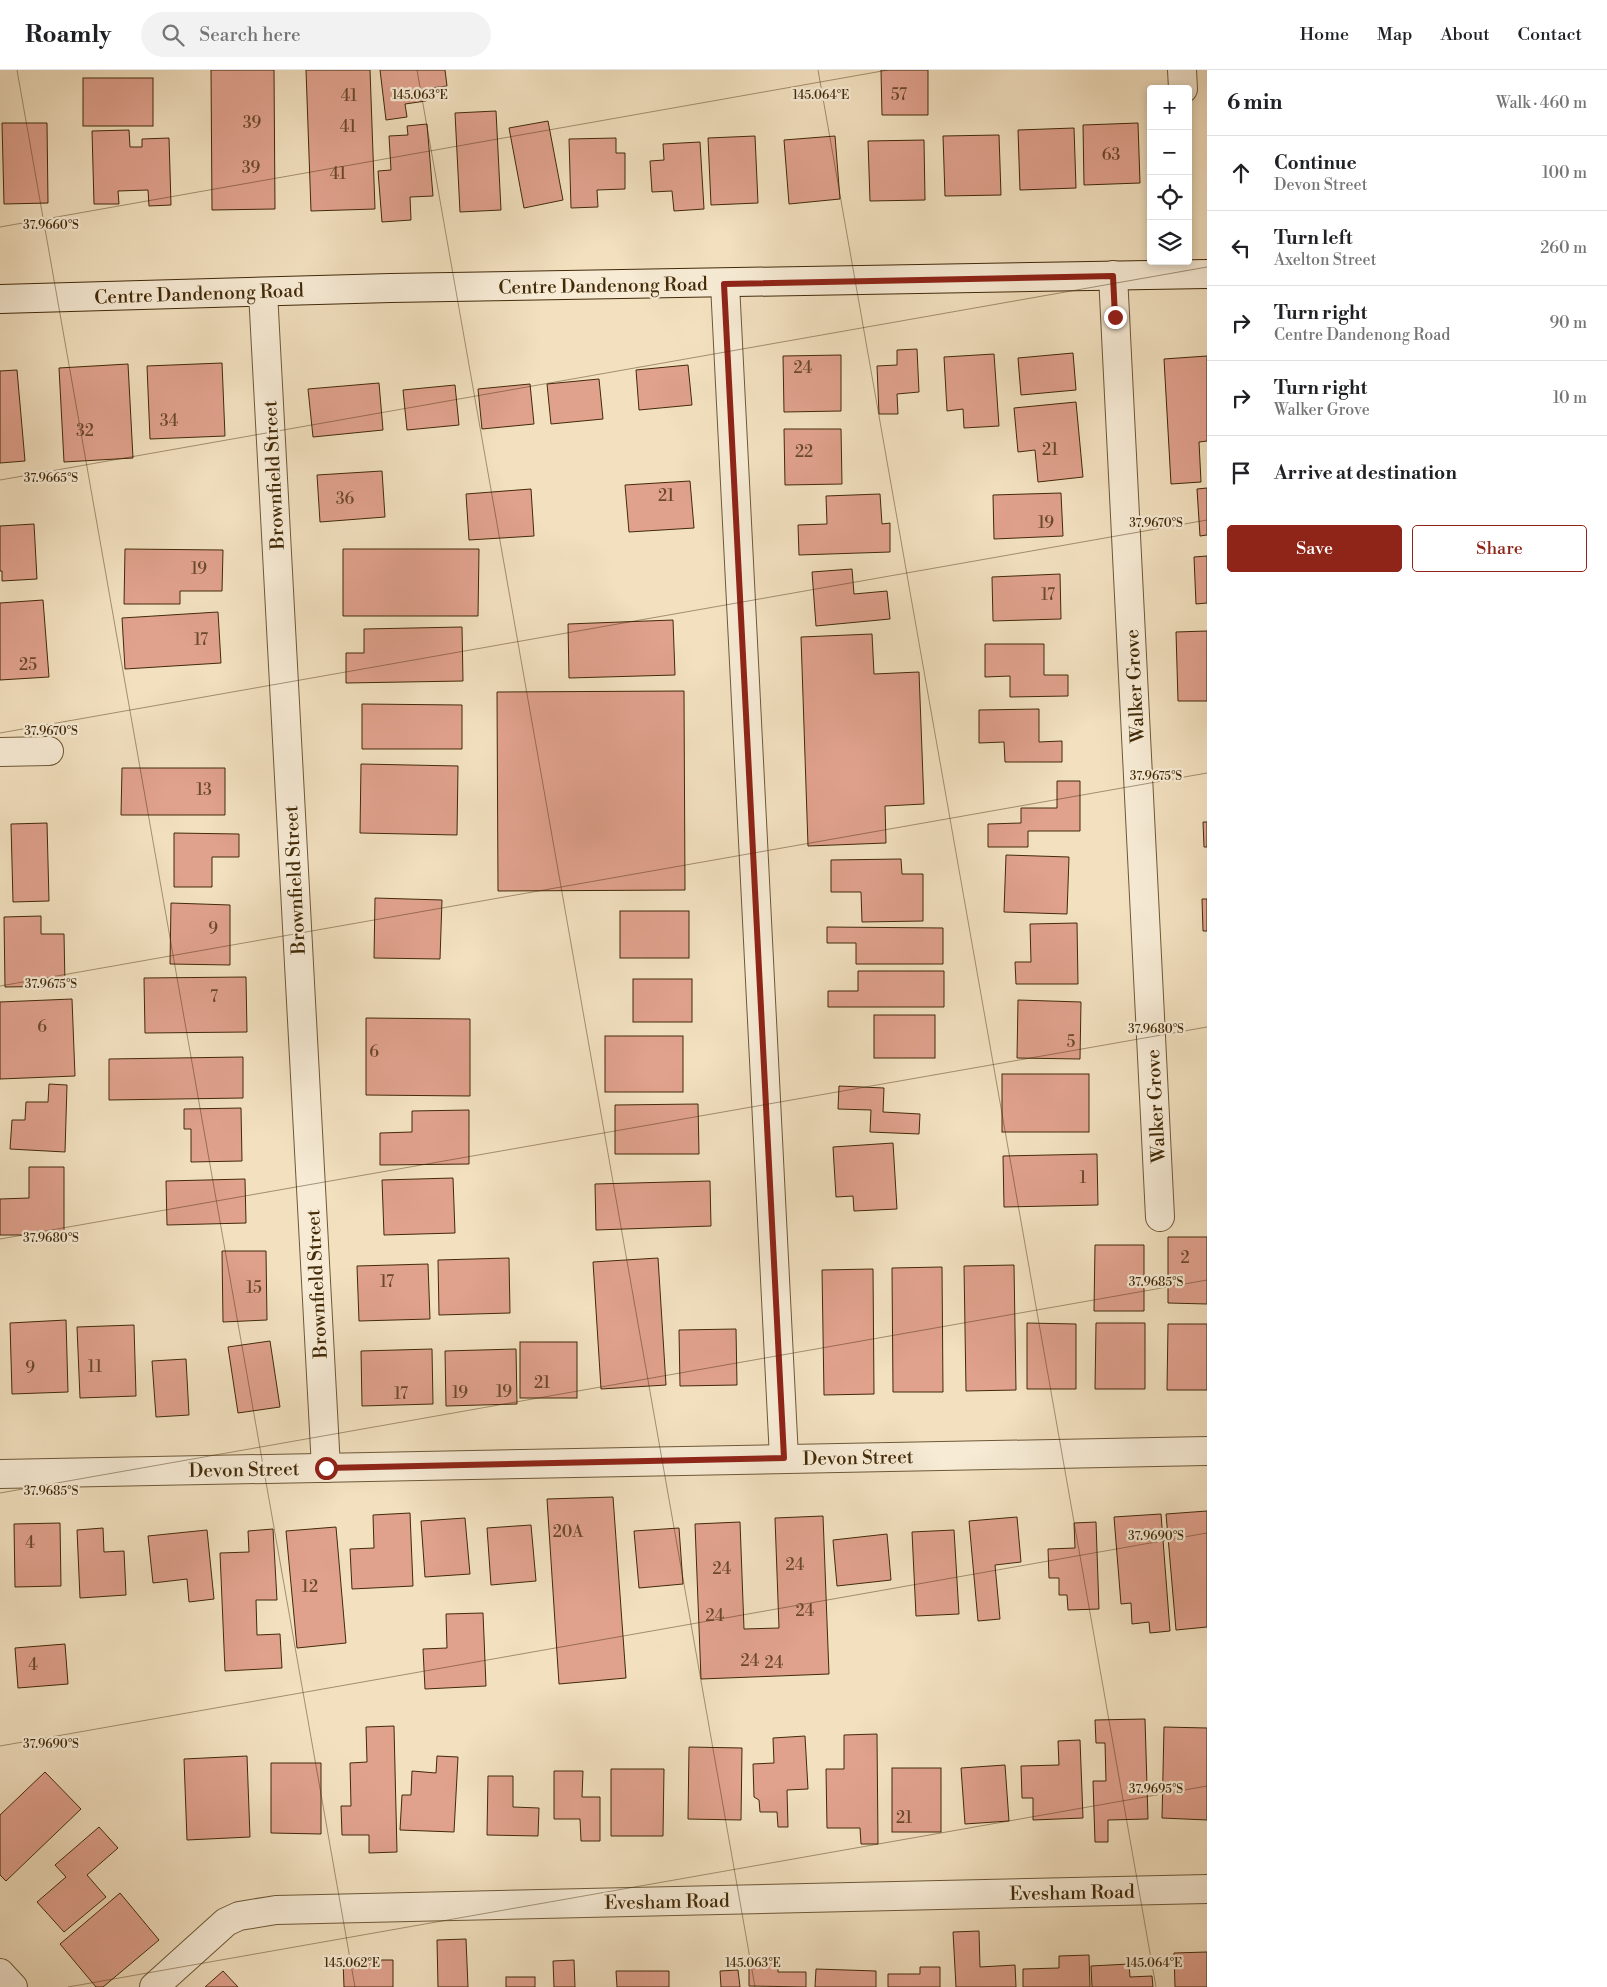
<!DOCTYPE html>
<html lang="en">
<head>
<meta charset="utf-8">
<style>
  body { margin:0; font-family:"Libre Bodoni",serif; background:#f2f2f2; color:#202124 }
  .controls { position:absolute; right:15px; top:15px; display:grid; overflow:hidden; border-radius:5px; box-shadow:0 2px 8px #0003 }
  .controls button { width:45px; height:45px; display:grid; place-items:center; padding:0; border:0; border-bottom:1px solid #e0e0e0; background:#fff; color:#202124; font:25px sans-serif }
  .stop { position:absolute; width:15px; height:15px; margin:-11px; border:4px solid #8f2418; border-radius:50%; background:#fff }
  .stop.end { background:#8f2418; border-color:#fff; box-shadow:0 1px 5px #0008 }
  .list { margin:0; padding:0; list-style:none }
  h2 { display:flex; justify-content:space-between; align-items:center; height:65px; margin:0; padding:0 20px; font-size:21px }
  h2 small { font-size:16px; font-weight:400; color:#757577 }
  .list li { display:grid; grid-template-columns:32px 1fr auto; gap:15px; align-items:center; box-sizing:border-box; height:75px; padding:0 20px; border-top:1px solid #e0e0e0 }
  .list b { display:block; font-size:19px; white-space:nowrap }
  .list p { margin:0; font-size:16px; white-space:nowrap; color:#757577 }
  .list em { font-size:16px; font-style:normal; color:#757577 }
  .actions { display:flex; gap:10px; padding:15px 20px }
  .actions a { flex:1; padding:11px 0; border:1px solid #8f2418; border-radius:5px; text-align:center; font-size:18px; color:#8f2418 }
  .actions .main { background:#8f2418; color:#fff }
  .icon { flex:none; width:28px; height:28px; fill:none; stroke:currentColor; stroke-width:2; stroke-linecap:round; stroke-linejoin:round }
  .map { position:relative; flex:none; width:1207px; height:1917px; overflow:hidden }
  header { display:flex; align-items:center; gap:30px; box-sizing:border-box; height:70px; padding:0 25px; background:#fff; border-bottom:1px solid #e0e0e0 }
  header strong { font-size:24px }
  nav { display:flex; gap:28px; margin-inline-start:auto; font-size:18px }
  .search { width:350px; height:45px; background:#f2f2f2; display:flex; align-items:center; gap:12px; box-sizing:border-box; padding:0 18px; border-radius:28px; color:#757577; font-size:19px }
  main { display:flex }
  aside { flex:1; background:#fff }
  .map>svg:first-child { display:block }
  .building { fill:#e0a18d; stroke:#422a08 }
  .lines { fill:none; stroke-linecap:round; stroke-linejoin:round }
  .minor-casing { stroke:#6e5836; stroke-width:30 }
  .secondary-casing { stroke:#422a08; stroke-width:30 }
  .minor { stroke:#f7ebd5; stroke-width:28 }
  .secondary { stroke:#f7ebd5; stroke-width:28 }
  .route { stroke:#8f2418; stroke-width:6 }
  .ticks { fill:none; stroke:#422a08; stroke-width:1; stroke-opacity:0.45 }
  .labels { text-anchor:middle; stroke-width:4.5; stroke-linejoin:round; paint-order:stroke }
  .number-label { font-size:16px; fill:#6a4829 }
  .street-label { font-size:19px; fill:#422a08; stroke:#f7ebd5 }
  .ticks-label { font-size:12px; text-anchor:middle; fill:#422a08; stroke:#f7ebd5; stroke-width:4.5; stroke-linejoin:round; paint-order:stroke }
</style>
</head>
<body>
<header>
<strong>Roamly</strong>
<div class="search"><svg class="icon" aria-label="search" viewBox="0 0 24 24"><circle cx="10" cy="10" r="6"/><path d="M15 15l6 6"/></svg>Search here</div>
<nav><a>Home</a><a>Map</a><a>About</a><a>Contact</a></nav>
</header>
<main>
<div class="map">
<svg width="1207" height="1917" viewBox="0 0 1207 1917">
  <rect width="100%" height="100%" fill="#f2e0bf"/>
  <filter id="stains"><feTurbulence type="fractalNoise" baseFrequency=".004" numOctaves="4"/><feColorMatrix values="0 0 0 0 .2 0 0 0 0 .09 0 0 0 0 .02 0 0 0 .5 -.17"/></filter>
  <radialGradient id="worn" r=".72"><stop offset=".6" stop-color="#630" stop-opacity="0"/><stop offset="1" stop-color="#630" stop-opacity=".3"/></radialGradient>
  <g class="building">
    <polygon points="211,0 274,0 275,139 212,140"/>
    <polygon points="306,0 370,0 375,139 311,141"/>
    <polygon points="380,0 445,0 447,16 424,19 426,31 405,34 407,47 386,50"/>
    <polygon points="881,0 928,0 928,45 882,45"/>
    <rect x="83" y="8" width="70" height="48"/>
    <polygon points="496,41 501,140 460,142 455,43"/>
    <polygon points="548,51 563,130 524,138 509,58"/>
    <polygon points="2,53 47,53 48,133 4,134"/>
    <polygon points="1138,53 1140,113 1084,115 1083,55"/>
    <polygon points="427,54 433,126 410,127 411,150 382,152 378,101 391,100 389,66 408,65 407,56"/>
    <polygon points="1074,58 1076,118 1020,120 1018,60"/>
    <polygon points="129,60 130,77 142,77 142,69 169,68 171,135 149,136 148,120 118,121 119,134 94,134 92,61"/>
    <polygon points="999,65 1001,125 945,126 943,66"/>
    <polygon points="755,66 758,133 711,135 708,68"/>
    <polygon points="835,66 840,129 789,134 784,70"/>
    <polygon points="616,68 616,83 625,83 625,119 597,120 598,137 571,138 569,69"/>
    <polygon points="924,70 925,130 870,131 868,71"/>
    <polygon points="700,72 704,139 674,141 672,121 652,122 650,91 664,90 663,74"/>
    <polygon points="917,279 919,322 897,324 898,344 879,344 877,296 897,295 897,280"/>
    <polygon points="1073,283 1076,320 1021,325 1018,288"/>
    <polygon points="994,284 999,356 964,358 963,339 947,341 944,287"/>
    <polygon points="841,285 841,341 784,342 783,286"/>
    <polygon points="1207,286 1207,371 1199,372 1201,412 1171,414 1164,289"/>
    <polygon points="222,293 225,366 150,369 147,296"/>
    <polygon points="128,294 133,388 64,392 59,298"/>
    <polygon points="688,295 692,335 639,340 636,300"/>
    <polygon points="17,300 25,391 0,393 0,301"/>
    <polygon points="599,309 603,349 551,354 547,314"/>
    <polygon points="379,313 383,360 313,367 308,319"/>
    <polygon points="530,314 534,354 482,359 478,319"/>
    <polygon points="455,315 459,355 407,360 403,320"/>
    <polygon points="1076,332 1083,407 1038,412 1035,380 1018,382 1014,338"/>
    <polygon points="784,359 841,359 842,414 785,415"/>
    <polygon points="382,401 385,447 320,452 317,405"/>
    <polygon points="690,411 694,458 629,462 625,415"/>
    <polygon points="1207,418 1207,465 1200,466 1197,419"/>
    <polygon points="531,419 534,466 469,470 466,424"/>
    <polygon points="1061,423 1063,466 994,469 993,425"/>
    <polygon points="880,424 882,454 890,453 890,482 799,485 798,455 827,454 826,426"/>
    <polygon points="34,454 37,509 2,511 2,501 0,501 0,456"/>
    <polygon points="125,479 223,480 222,521 180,521 180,534 124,534"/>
    <polygon points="343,479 479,479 478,546 343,546"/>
    <polygon points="1207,486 1207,533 1196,534 1194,487"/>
    <polygon points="852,499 854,524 887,521 890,549 816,556 812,502"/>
    <polygon points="1060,504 1061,549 993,551 992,507"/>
    <polygon points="43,530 49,607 0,610 0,533"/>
    <polygon points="218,542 221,593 125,599 122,548"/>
    <polygon points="673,550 675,605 569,608 568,554"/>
    <polygon points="462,557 463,611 346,613 346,583 364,583 364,559"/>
    <polygon points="1207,561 1207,631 1178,631 1176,562"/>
    <polygon points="872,564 874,604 919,602 924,734 885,736 886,773 808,776 801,567"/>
    <polygon points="985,574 1044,574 1044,605 1068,605 1068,626 1010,627 1010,606 985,607"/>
    <polygon points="684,621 685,820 498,821 497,622"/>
    <polygon points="362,634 462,635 462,679 362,679"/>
    <polygon points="1039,639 1039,672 1062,671 1062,692 1005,692 1004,672 979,673 979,640"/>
    <polygon points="361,694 458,696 457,765 360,763"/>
    <polygon points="122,698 225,698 225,745 121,745"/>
    <polygon points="1057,711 1080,711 1080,761 1028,761 1028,777 988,777 988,754 1021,753 1021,738 1057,738"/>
    <polygon points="1203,752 1207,752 1207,777 1204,777"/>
    <polygon points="47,753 49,831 13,832 11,754"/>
    <polygon points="174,763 239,764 239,787 212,787 212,817 174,817"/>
    <polygon points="1006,785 1069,787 1067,844 1004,842"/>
    <polygon points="901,789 902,804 923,804 923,851 862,852 861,822 831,822 831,790"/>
    <polygon points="375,828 442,830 440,889 374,888"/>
    <polygon points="1202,829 1207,829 1207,861 1203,861"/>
    <polygon points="171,833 230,835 230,895 170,894"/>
    <rect x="620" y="841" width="69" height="47"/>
    <polygon points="41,846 41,864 64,864 65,916 5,917 4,847"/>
    <polygon points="1077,853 1078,914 1016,914 1015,892 1031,892 1030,854"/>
    <polygon points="827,857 943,858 943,894 856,894 856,873 827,873"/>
    <polygon points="858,901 944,901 944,937 828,937 828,921 858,921"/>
    <polygon points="246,907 247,962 145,963 144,908"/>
    <rect x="633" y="909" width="59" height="43"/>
    <polygon points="72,929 75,1006 0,1009 0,932"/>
    <polygon points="1018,930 1081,932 1080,989 1017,988"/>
    <rect x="874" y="945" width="61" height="43"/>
    <polygon points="366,948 470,949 470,1026 366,1025"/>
    <rect x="605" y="966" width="78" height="56"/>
    <polygon points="243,987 243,1028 109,1030 109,989"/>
    <rect x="1002" y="1004" width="87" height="58"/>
    <polygon points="49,1014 67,1015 65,1082 10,1079 12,1050 25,1050 26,1032 48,1032"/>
    <polygon points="839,1016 884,1018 883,1042 920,1044 919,1064 870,1062 871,1040 838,1039"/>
    <polygon points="698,1034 699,1084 615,1084 615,1035"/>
    <polygon points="241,1038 242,1091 191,1092 191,1059 184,1059 184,1039"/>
    <polygon points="469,1040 469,1094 380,1095 380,1063 412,1062 412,1041"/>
    <polygon points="893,1073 897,1139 854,1141 853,1126 836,1127 833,1077"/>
    <polygon points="1097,1084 1098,1135 1004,1137 1003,1086"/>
    <polygon points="29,1097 64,1097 64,1165 0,1165 0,1129 29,1128"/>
    <polygon points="453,1108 455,1163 384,1165 382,1110"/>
    <polygon points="245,1109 246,1153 167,1155 166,1111"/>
    <polygon points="710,1111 711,1156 596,1160 595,1114"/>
    <polygon points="1168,1167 1207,1167 1207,1234 1168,1233"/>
    <polygon points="1095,1175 1144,1175 1144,1241 1094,1241"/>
    <polygon points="222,1181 266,1181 267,1250 223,1252"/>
    <polygon points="509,1188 510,1243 439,1245 438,1190"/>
    <polygon points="658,1188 666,1315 601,1319 593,1192"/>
    <polygon points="428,1194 430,1249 359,1251 357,1196"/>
    <polygon points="1014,1195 1016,1320 966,1321 964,1196"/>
    <polygon points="942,1197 943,1322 893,1322 892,1198"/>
    <polygon points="873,1199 874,1324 824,1325 822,1200"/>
    <polygon points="66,1250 68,1322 12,1324 10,1253"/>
    <polygon points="1027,1253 1076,1254 1076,1319 1027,1319"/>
    <polygon points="1096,1253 1145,1253 1145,1319 1095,1319"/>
    <polygon points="1168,1254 1207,1254 1207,1320 1167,1320"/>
    <polygon points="134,1255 136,1326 80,1328 77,1257"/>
    <polygon points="736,1259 737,1315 680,1316 679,1260"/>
    <polygon points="270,1271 280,1337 238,1343 228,1277"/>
    <rect x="520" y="1272" width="57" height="56"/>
    <polygon points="432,1279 433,1334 362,1336 361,1281"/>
    <polygon points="516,1279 517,1334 446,1336 445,1281"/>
    <polygon points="186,1289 189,1345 156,1347 152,1291"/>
    <polygon points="613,1427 626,1608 559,1614 547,1429"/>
    <polygon points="1207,1441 1207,1557 1176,1560 1166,1444"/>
    <polygon points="410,1443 413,1516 352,1519 350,1479 374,1478 373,1445"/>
    <polygon points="1161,1444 1170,1561 1150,1563 1149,1552 1132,1554 1131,1533 1121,1534 1114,1447"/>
    <polygon points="823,1446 829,1604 701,1609 695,1454 740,1452 744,1559 779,1558 775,1448"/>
    <polygon points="1017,1447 1021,1492 995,1495 1000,1549 978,1551 969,1451"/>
    <polygon points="465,1448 470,1504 425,1507 421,1451"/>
    <polygon points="1096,1452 1099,1539 1068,1540 1067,1525 1059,1525 1059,1508 1049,1508 1048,1479 1075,1478 1074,1453"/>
    <polygon points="60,1453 61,1516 15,1517 14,1454"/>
    <polygon points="531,1455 536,1511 491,1515 487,1458"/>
    <polygon points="336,1457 346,1573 297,1578 286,1461"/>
    <polygon points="103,1458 104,1482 124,1481 126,1525 80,1528 77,1460"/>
    <polygon points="679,1458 683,1514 639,1518 634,1461"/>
    <polygon points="273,1459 277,1530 256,1530 257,1565 280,1564 282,1598 225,1601 220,1483 249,1482 248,1461"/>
    <polygon points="207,1460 214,1529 189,1532 187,1509 153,1513 148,1466"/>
    <polygon points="954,1460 959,1544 916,1546 912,1462"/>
    <polygon points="887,1464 891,1510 837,1516 833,1470"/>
    <polygon points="483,1543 486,1616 425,1619 423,1579 447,1578 446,1544"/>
    <polygon points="65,1574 68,1614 18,1618 15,1578"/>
    <polygon points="1145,1649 1148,1749 1108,1750 1108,1772 1095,1772 1093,1711 1106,1711 1105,1673 1096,1673 1095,1650"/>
    <polygon points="394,1656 397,1782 369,1783 369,1765 342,1765 341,1736 351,1736 350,1693 367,1692 366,1657"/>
    <polygon points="1164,1657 1207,1658 1207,1750 1162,1748"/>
    <polygon points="877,1664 878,1774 861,1774 860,1758 827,1758 826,1699 844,1699 844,1665"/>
    <polygon points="805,1666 808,1719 787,1720 788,1757 778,1757 777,1742 760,1742 759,1730 754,1727 753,1694 774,1693 773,1668"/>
    <polygon points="1080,1670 1083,1748 1033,1750 1033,1728 1022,1728 1021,1696 1059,1695 1058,1671"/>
    <polygon points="689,1677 742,1678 741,1750 688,1749"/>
    <polygon points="247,1686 250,1767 187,1770 184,1689"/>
    <polygon points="437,1686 458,1687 454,1762 400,1760 402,1725 411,1725 412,1701 436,1703"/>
    <polygon points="271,1693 321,1693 321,1764 271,1763"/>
    <polygon points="1005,1695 1009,1751 965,1754 961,1698"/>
    <rect x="892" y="1698" width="49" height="64"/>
    <polygon points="611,1699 664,1699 663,1766 611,1766"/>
    <polygon points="554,1701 583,1701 582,1727 600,1727 600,1771 581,1771 580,1749 554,1749"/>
    <polygon points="45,1702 81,1739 6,1811 0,1805 0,1745"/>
    <polygon points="488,1706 513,1706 513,1737 539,1738 538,1766 487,1765"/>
    <polygon points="99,1757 118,1778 87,1805 106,1827 64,1862 37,1832 66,1807 55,1795"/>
    <polygon points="120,1823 159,1870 103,1917 96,1917 60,1874"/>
    <polygon points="979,1861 980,1897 1015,1895 1016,1917 956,1917 953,1862"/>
    <polygon points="466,1869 468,1917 438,1917 437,1870"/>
    <polygon points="1207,1882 1207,1917 1175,1917 1174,1883"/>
    <polygon points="1089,1885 1090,1917 1023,1917 1023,1899 1059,1898 1059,1886"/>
    <polygon points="343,1890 393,1890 393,1917 344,1917"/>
    <polygon points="574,1890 575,1917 554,1917 553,1891"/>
    <polygon points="778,1891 778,1902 806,1902 806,1917 749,1916 749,1892"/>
    <polygon points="1129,1894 1130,1907 1152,1906 1153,1917 1092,1917 1091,1896"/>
    <polygon points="920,1897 940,1897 940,1917 888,1917 888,1904 920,1904"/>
    <polygon points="816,1899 876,1901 876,1917 815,1917"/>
    <polygon points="738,1900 740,1917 721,1917 720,1901"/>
    <polygon points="223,1901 238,1917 205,1917"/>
    <polygon points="616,1901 669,1901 669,1917 617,1917"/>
    <rect x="506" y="1907" width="29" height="10"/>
  </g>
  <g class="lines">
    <defs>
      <g id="minor">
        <polyline points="1182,0 1183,19"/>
        <polyline points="1113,205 1160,1147"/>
        <polyline points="725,214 784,1388"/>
        <polyline points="263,222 326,1398"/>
        <polyline points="0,682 49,681"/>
        <polyline points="0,1404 1207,1381"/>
        <polyline points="0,1903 13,1917"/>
        <polyline points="154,1917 226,1852 239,1846 276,1840 1207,1819"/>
      </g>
      <polyline id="secondary" points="0,229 391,218 1207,204"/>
    </defs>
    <use href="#minor" class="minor-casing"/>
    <use href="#secondary" class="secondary-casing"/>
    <use href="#minor" class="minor"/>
    <use href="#secondary" class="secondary"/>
  </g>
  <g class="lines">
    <polyline class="route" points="326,1398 784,1388 724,214 1113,206 1115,247"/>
  </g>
  <path class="ticks" d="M17,0L355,1917M417,0L755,1917M818,0L1156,1917M0,157L888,0M0,410L1207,197M0,663L1207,450M0,916L1207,703M0,1169L1207,957M0,1423L1207,1210M0,1676L1207,1463M68,1917L1207,1716"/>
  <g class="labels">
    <g class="number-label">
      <text x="899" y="30">57</text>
      <text x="349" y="31">41</text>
      <text x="252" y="58">39</text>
      <text x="348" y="62">41</text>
      <text x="1111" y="90">63</text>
      <text x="251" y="103">39</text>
      <text x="338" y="109">41</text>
      <text x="803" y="303">24</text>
      <text x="169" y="356">34</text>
      <text x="85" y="366">32</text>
      <text x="1050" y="385">21</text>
      <text x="804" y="387">22</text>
      <text x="666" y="431">21</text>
      <text x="345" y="434">36</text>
      <text x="1046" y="458">19</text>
      <text x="199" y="504">19</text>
      <text x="1048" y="530">17</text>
      <text x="201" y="575">17</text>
      <text x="28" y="600">25</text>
      <text x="204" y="725">13</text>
      <text x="213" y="864">9</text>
      <text x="214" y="932">7</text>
      <text x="42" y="962">6</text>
      <text x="1071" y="977">5</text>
      <text x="374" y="987">6</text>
      <text x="1083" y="1113">1</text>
      <text x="1185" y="1193">2</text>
      <text x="387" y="1217">17</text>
      <text x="254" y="1223">15</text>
      <text x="95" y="1302">11</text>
      <text x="30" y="1303">9</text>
      <text x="542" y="1318">21</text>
      <text x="504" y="1327">19</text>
      <text x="460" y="1328">19</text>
      <text x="401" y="1329">17</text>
      <text x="568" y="1467">20A</text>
      <text x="30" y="1478">4</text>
      <text x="795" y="1500">24</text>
      <text x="722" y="1504">24</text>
      <text x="310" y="1522">12</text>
      <text x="805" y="1546">24</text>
      <text x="715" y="1551">24</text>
      <text x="750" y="1596">24</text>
      <text x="774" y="1598">24</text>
      <text x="33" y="1600">4</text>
      <text x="904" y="1753">21</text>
    </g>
    <g class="street-label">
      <text transform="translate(603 215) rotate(-1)" y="7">Centre Dandenong Road</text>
      <text transform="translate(199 223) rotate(-2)" y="7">Centre Dandenong Road</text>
      <text transform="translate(273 405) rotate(-93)" y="7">Brownfield Street</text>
      <text transform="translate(1134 616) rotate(-93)" y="7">Walker Grove</text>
      <text transform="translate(294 810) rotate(-93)" y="7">Brownfield Street</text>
      <text transform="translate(1155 1036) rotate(-93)" y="7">Walker Grove</text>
      <text transform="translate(316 1214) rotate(-93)" y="7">Brownfield Street</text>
      <text transform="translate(858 1387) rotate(-1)" y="7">Devon Street</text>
      <text transform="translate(244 1399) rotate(-1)" y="7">Devon Street</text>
      <text transform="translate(1072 1822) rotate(-1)" y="7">Evesham Road</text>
      <text transform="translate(667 1831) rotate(-1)" y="7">Evesham Road</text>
    </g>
  </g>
  <g class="ticks-label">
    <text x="420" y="29">145.063°E</text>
    <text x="821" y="29">145.064°E</text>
    <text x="51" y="159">37.9660°S</text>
    <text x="51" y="412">37.9665°S</text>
    <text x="1156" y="457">37.9670°S</text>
    <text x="51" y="665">37.9670°S</text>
    <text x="1156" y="710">37.9675°S</text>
    <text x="51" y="918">37.9675°S</text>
    <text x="1156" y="963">37.9680°S</text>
    <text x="51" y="1172">37.9680°S</text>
    <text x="1156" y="1216">37.9685°S</text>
    <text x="51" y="1425">37.9685°S</text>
    <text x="1156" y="1470">37.9690°S</text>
    <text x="51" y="1678">37.9690°S</text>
    <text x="1156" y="1723">37.9695°S</text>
    <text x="352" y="1897">145.062°E</text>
    <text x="753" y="1897">145.063°E</text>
    <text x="1154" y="1897">145.064°E</text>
  </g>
  <rect width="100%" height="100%" filter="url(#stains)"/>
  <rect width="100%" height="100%" fill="url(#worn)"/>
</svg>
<div class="controls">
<button>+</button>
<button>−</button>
<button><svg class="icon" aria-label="locate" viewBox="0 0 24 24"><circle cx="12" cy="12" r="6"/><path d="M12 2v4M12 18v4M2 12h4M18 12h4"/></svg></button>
<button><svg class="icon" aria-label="layers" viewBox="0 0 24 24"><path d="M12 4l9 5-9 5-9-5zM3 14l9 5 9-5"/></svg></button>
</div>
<div class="stop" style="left:326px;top:1398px"></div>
<div class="stop end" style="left:1115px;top:247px"></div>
</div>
<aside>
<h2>6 min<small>Walk · 460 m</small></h2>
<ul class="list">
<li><svg class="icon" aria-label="ahead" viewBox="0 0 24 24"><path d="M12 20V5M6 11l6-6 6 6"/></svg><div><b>Continue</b><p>Devon Street</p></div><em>100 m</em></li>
<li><svg class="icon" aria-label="left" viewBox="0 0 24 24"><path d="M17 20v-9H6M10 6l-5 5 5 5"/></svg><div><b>Turn left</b><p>Axelton Street</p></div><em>260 m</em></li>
<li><svg class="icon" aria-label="right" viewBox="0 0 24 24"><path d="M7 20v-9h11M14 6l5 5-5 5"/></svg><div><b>Turn right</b><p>Centre Dandenong Road</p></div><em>90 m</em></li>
<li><svg class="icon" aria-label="right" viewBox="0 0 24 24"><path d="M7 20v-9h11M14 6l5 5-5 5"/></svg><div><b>Turn right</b><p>Walker Grove</p></div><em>10 m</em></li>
<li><svg class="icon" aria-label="arrive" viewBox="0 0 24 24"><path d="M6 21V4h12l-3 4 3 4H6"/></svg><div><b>Arrive at destination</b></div></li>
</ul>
<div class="actions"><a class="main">Save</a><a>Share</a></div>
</aside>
</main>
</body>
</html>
